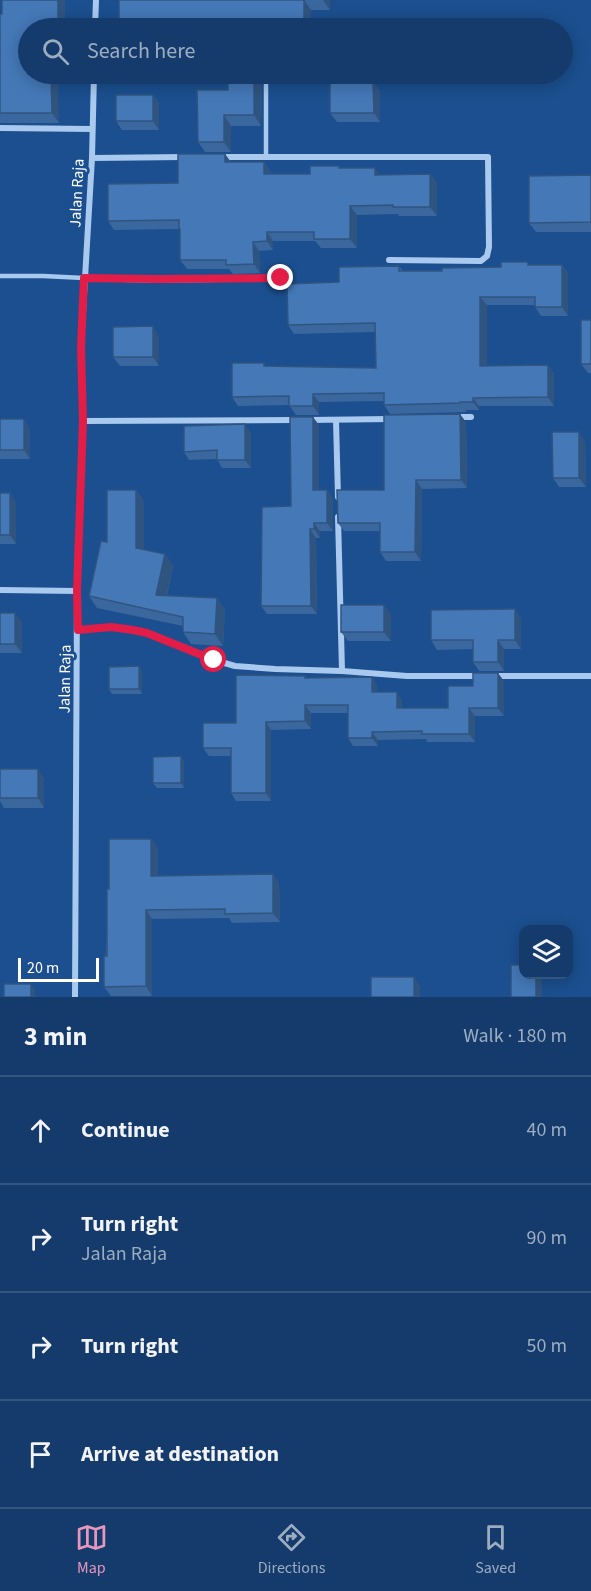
<!DOCTYPE html>
<html lang="en">
<head>
<meta charset="utf-8">
<style>
  body { margin:0; font-family:"Source Sans 3",sans-serif; background:#1d4271; color:#f1f3f6 }
  .controls { position:absolute; right:18px; bottom:18px; display:grid; overflow:hidden; border-radius:12px; box-shadow:0 3px 15px #0003 }
  .controls button { width:54px; height:54px; display:grid; place-items:center; padding:0; border:0; border-bottom:2px solid #33557e; background:#143b6b; color:#f1f3f6; font:30px sans-serif }
  .scale { position:absolute; left:18px; bottom:15px; width:81px; box-sizing:border-box; padding-left:6px; border:3px solid #fff; border-top:0; font-size:16px; line-height:21px; white-space:nowrap; color:#fff; -webkit-text-stroke:4px #1b4f8f; paint-order:stroke }
  .stop { position:absolute; width:18px; height:18px; margin:-14px; border:4px solid #e11d48; border-radius:50%; background:#fff }
  .stop.end { background:#e11d48; border-color:#fff; box-shadow:0 2px 6px #0008 }
  .list { margin:0; padding:0; list-style:none }
  h2 { display:flex; justify-content:space-between; align-items:center; height:78px; margin:0; padding:0 24px; font-size:26px }
  h2 small { font-size:20px; font-weight:400; color:#9dadc1 }
  .list li { display:grid; grid-template-columns:39px 1fr auto; gap:18px; align-items:center; box-sizing:border-box; height:108px; padding:0 24px; border-top:2px solid #33557e }
  .list b { display:block; font-size:22px; white-space:nowrap }
  .list p { margin:0; font-size:20px; white-space:nowrap; color:#9dadc1 }
  .list em { font-size:20px; font-style:normal; color:#9dadc1 }
  .icon { flex:none; width:33px; height:33px; fill:none; stroke:currentColor; stroke-width:2; stroke-linecap:round; stroke-linejoin:round }
  .map { position:relative; flex:none; width:591px; height:997px; overflow:hidden }
  .search { position:absolute; background:#143b6b; box-shadow:0 3px 15px #0003; left:18px; right:18px; top:18px; height:66px; display:flex; align-items:center; gap:15px; box-sizing:border-box; padding:0 21px; border-radius:33px; color:#9dadc1; font-size:22px }
  .sheet { height:510px; background:#143b6b }
  nav { display:flex; justify-content:space-around; align-items:center; box-sizing:border-box; height:84px; border-top:2px solid #33557e; background:#143b6b; font-size:16px; color:#9dadc1 }
  nav a { display:grid; justify-items:center; gap:3px }
  nav .on { color:#e797bd }
  .map>svg:first-child { display:block }
  .lines { fill:none; stroke-linecap:round; stroke-linejoin:round }
  .service { stroke:#a9c9ee; stroke-width:4.5 }
  .minor { stroke:#a9c9ee; stroke-width:6 }
  .wall { fill:#3a679d }
  .shaded-wall { fill:#305480 }
  .building { fill:#4478b7; stroke:#305480; stroke-width:1.5 }
  .route { stroke:#e11d48; stroke-width:8 }
  .labels { text-anchor:middle; stroke-width:6; stroke-linejoin:round; paint-order:stroke }
  .street-label { font-size:16px; fill:#fff; stroke:#1b4f8f }
</style>
</head>
<body>
<div class="map">
<svg width="591" height="997" viewBox="0 0 591 997">
  <rect width="100%" height="100%" fill="#1b4f8f"/>
  <g class="lines">
    <g class="service">
      <polyline points="266,157 266,74"/>
      <polyline points="0,276 43,276 84,278"/>
    </g>
    <g class="minor">
      <polyline points="95,28 96,0"/>
      <polyline points="0,128 92,129"/>
      <polyline points="219,157 488,157 489,247 487,256 481,261 389,260"/>
      <polyline points="92,158 185,157"/>
      <polyline points="84,278 157,280 281,278"/>
      <polyline points="456,417 471,417"/>
      <polyline points="309,420 391,419"/>
      <polyline points="336,420 338,497"/>
      <polyline points="83,421 295,420"/>
      <polyline points="338,517 342,671"/>
      <polyline points="0,590 77,591"/>
      <polyline points="78,630 111,627 133,630 147,633 214,660 235,666 275,669 342,671 407,676 479,676"/>
      <polyline points="493,676 591,676"/>
      <polyline points="75,997 77,591 83,421 81,347 92,158 94,74"/>
    </g>
  </g>
  <g class="wall">
    <polygon points="65,0 65,28 28,28 59,123 0,123 0,14"/>
    <polygon points="119,0 330,0 330,10 311,10 311,28 119,28"/>
    <polygon points="228,74 262,74 261,126 231,126 231,152 205,152 198,142 228,90"/>
    <polygon points="264,74 312,74 312,82 270,83"/>
    <polygon points="373,82 380,91 380,122 337,122 330,113"/>
    <polygon points="153,95 159,104 159,130 122,130 116,121"/>
    <polygon points="225,154 231,162 264,162 270,171 270,174 310,174 339,166 341,168 380,175 430,174 437,183 437,216 399,216 398,214 357,215 357,248 321,248 315,241 273,241 273,250 259,251 260,273 233,274 229,269 187,269 180,260 180,231 179,229 114,230 108,221 178,183"/>
    <polygon points="591,175 591,232 536,232 529,223"/>
    <polygon points="530,265 562,265 568,273 568,316 541,316 535,307 535,305 487,305 487,366 548,365 554,374 554,406 479,406 479,410 466,410 466,412 390,414 384,405 384,401 319,402 319,415 296,415 289,405 238,406 232,397 264,363 266,367 376,368 375,332 294,334 288,325 339,282 399,266 403,271 442,271"/>
    <polygon points="591,320 591,373 588,373 581,364"/>
    <polygon points="159,336 159,366 120,366 113,357"/>
    <polygon points="0,419 30,428 30,459 0,459"/>
    <polygon points="466,422 467,488 422,489 421,561 386,561 380,552 380,531 344,531 338,523 384,490"/>
    <polygon points="319,425 319,490 327,490 333,499 333,531 320,531 320,538 316,538 317,614 267,614 261,606 291,506"/>
    <polygon points="251,433 251,468 222,468 217,459 189,460 184,452"/>
    <polygon points="585,441 586,487 559,487 553,478"/>
    <polygon points="136,490 144,501 144,550 165,554 173,566 167,596 225,609 223,646 191,644 183,632 183,626 97,608 89,596 107,542"/>
    <polygon points="0,493 16,502 16,544 0,544"/>
    <polygon points="0,613 22,622 22,653 0,653"/>
    <polygon points="391,614 391,641 348,641 341,632"/>
    <polygon points="521,618 521,649 504,649 504,671 479,671 473,662 473,649 437,650 431,640"/>
    <polygon points="142,671 142,694 112,694 109,689"/>
    <polygon points="305,676 306,678 372,677 377,685 377,692 402,700 402,708 448,708 473,686 504,681 504,716 475,716 475,742 427,742 426,739 378,740 378,746 353,746 348,738 348,713 311,713 311,729 271,730 271,801 236,801 231,793 231,756 209,756 203,748 236,723"/>
    <polygon points="184,761 184,788 157,788 153,783"/>
    <polygon points="0,769 44,778 44,808 4,808 0,801"/>
    <polygon points="151,839 158,848 158,876 273,874 279,884 280,922 232,923 229,918 152,919 152,996 111,996 104,987 109,889"/>
  </g>
  <g class="shaded-wall">
    <rect x="58" y="0" width="7" height="28"/>
    <polygon points="304,0 311,10 311,28 304,28"/>
    <polygon points="323,0 330,0 330,10"/>
    <polygon points="374,19 381,28 374,28"/>
    <polygon points="181,21 186,28 181,28"/>
    <polygon points="51,74 58,74 59,123 52,113"/>
    <polygon points="254,74 262,74 261,126 254,115"/>
    <polygon points="306,74 312,74 312,82"/>
    <polygon points="373,82 380,91 380,122 374,113"/>
    <polygon points="153,95 159,104 159,130 153,121"/>
    <polygon points="224,115 231,126 231,152 224,142"/>
    <polygon points="225,154 231,163 225,162"/>
    <polygon points="264,162 270,171 270,183 264,174"/>
    <polygon points="375,168 382,177 375,175"/>
    <polygon points="430,174 437,183 437,216 430,207"/>
    <polygon points="350,206 357,215 357,248 350,239"/>
    <polygon points="267,232 273,241 273,250 267,241"/>
    <polygon points="253,242 259,251 260,273 254,264"/>
    <polygon points="562,265 568,273 568,316 562,307"/>
    <polygon points="480,297 487,305 487,374 480,366"/>
    <polygon points="153,326 159,336 159,366 153,357"/>
    <polygon points="548,365 554,374 554,406 548,397"/>
    <polygon points="313,394 319,402 319,415 313,406"/>
    <polygon points="473,398 479,406 479,410 473,402"/>
    <polygon points="460,414 466,422 467,488 461,480"/>
    <polygon points="313,417 319,425 319,499 313,490"/>
    <polygon points="24,419 30,428 30,459 24,450"/>
    <polygon points="245,424 251,433 251,468 245,460"/>
    <polygon points="579,432 585,441 586,487 579,478"/>
    <polygon points="416,480 422,489 421,561 415,552"/>
    <polygon points="136,490 144,501 144,560 136,548"/>
    <polygon points="327,490 333,499 333,531 327,523"/>
    <polygon points="10,493 16,502 16,544 10,535"/>
    <polygon points="314,523 320,531 320,538 314,529"/>
    <polygon points="310,529 316,538 317,614 311,606"/>
    <polygon points="165,554 173,566 164,607 156,595"/>
    <polygon points="217,598 225,609 223,646 215,634"/>
    <polygon points="384,605 391,614 391,641 384,632"/>
    <polygon points="515,609 521,618 521,649 515,640"/>
    <polygon points="15,613 22,622 22,653 15,644"/>
    <polygon points="498,640 504,649 504,671 498,662"/>
    <polygon points="139,666 142,671 142,694 139,689"/>
    <polygon points="498,673 504,681 504,716 498,708"/>
    <polygon points="372,677 377,685 377,700 372,692"/>
    <polygon points="397,692 402,700 402,716 397,708"/>
    <polygon points="305,705 311,713 311,729 305,721"/>
    <polygon points="469,708 475,716 475,742 469,734"/>
    <polygon points="266,722 271,730 271,801 266,793"/>
    <polygon points="372,732 378,740 378,746 372,738"/>
    <polygon points="181,756 184,761 184,788 181,783"/>
    <polygon points="38,769 44,778 44,808 38,798"/>
    <polygon points="151,839 158,848 158,885 151,876"/>
    <polygon points="273,874 279,884 280,922 273,913"/>
    <polygon points="146,910 152,919 152,996 146,986"/>
    <rect x="536" y="975" width="6" height="22"/>
    <polygon points="414,977 420,986 420,997 414,997"/>
    <polygon points="31,984 35,989 35,997 31,997"/>
  </g>
  <g class="building">
    <polygon points="2,0 58,0 58,28 28,28 28,74 51,74 52,113 0,113 0,14 2,14"/>
    <polygon points="119,0 304,0 304,28 227,28 227,22 181,21 181,28 119,28"/>
    <polygon points="374,19 374,28 354,28 354,20"/>
    <polygon points="228,74 254,74 254,115 224,115 224,142 198,142 197,90 228,90"/>
    <polygon points="330,82 373,82 374,113 330,113"/>
    <rect x="116" y="95" width="37" height="26"/>
    <polygon points="178,154 225,154 225,162 264,162 264,174 310,174 310,166 339,166 339,168 375,168 375,175 430,174 430,207 393,207 393,205 350,206 350,239 314,239 314,232 267,232 267,241 253,242 254,264 226,265 226,260 180,260 180,229 179,229 179,220 108,221 108,184 178,183"/>
    <polygon points="591,175 591,222 529,223 529,176"/>
    <polygon points="501,262 528,262 528,265 562,265 562,307 535,307 535,297 480,297 480,366 548,365 548,397 473,398 473,402 460,402 460,403 384,405 384,393 313,394 313,406 289,406 289,396 232,397 232,363 264,363 264,366 376,368 375,323 288,325 287,284 339,282 339,267 399,266 399,271 442,271 442,268 501,267"/>
    <rect x="581" y="320" width="10" height="44"/>
    <polygon points="153,326 153,357 113,357 113,327"/>
    <polygon points="460,414 461,480 416,480 415,552 380,552 380,523 338,523 337,490 384,490 384,415"/>
    <polygon points="290,417 313,417 313,490 327,490 327,523 314,523 314,529 310,529 311,606 261,606 262,507 291,506"/>
    <rect x="0" y="419" width="24" height="31"/>
    <polygon points="245,424 245,460 217,460 217,450 184,452 184,426"/>
    <polygon points="552,432 579,432 579,478 553,478"/>
    <polygon points="107,490 136,490 136,548 165,554 156,595 217,598 215,634 183,632 183,617 89,596 101,541 107,542"/>
    <rect x="0" y="493" width="10" height="42"/>
    <rect x="341" y="605" width="43" height="27"/>
    <polygon points="515,609 515,640 498,640 498,662 473,662 473,640 431,640 431,610"/>
    <rect x="0" y="613" width="15" height="31"/>
    <polygon points="139,666 139,689 109,689 109,667"/>
    <polygon points="473,673 498,673 498,708 469,708 469,734 422,734 422,731 372,732 372,738 348,738 348,705 305,705 305,721 266,722 266,793 231,793 231,748 203,748 203,723 236,723 236,675 305,676 305,678 372,677 372,692 397,692 397,708 448,708 448,686 473,686"/>
    <polygon points="181,756 181,783 153,783 153,757"/>
    <rect x="0" y="769" width="38" height="29"/>
    <polygon points="109,839 151,839 151,876 273,874 273,913 225,914 225,909 146,910 146,986 104,987 104,956 107,956 107,889 109,889"/>
    <polygon points="511,965 524,965 524,975 536,975 536,997 511,997"/>
    <rect x="371" y="977" width="43" height="20"/>
    <rect x="4" y="984" width="27" height="13"/>
  </g>
  <g class="lines">
    <polyline class="route" points="214,660 147,633 133,630 111,627 78,630 77,591 83,421 81,347 84,278 157,279 281,278"/>
  </g>
  <g class="labels">
    <g class="street-label">
      <text transform="translate(76 193) rotate(-87)" y="6">Jalan Raja</text>
      <text transform="translate(64 679) rotate(-89)" y="6">Jalan Raja</text>
    </g>
  </g>
</svg>
<div class="controls">
<button><svg class="icon" aria-label="layers" viewBox="0 0 24 24"><path d="M12 4l9 5-9 5-9-5zM3 14l9 5 9-5"/></svg></button>
</div>
<div class="scale">20 m</div>
<div class="stop" style="left:214px;top:660px"></div>
<div class="stop end" style="left:281px;top:278px"></div>
<div class="search"><svg class="icon" aria-label="search" viewBox="0 0 24 24"><circle cx="10" cy="10" r="6"/><path d="M15 15l6 6"/></svg>Search here</div>
</div>
<section class="sheet">
<h2>3 min<small>Walk · 180 m</small></h2>
<ul class="list">
<li><svg class="icon" aria-label="ahead" viewBox="0 0 24 24"><path d="M12 20V5M6 11l6-6 6 6"/></svg><div><b>Continue</b></div><em>40 m</em></li>
<li><svg class="icon" aria-label="right" viewBox="0 0 24 24"><path d="M7 20v-9h11M14 6l5 5-5 5"/></svg><div><b>Turn right</b><p>Jalan Raja</p></div><em>90 m</em></li>
<li><svg class="icon" aria-label="right" viewBox="0 0 24 24"><path d="M7 20v-9h11M14 6l5 5-5 5"/></svg><div><b>Turn right</b></div><em>50 m</em></li>
<li><svg class="icon" aria-label="arrive" viewBox="0 0 24 24"><path d="M6 21V4h12l-3 4 3 4H6"/></svg><div><b>Arrive at destination</b></div></li>
</ul>
</section>
<nav>
<a class="on"><svg class="icon" aria-label="map" viewBox="0 0 24 24"><path d="M3 6l6-2 6 2 6-2v14l-6 2-6-2-6 2zM9 4v14M15 6v14"/></svg>Map</a>
<a><svg class="icon" aria-label="directions" viewBox="0 0 24 24"><path d="M12 3l9 9-9 9-9-9zM9 14v-3h6M13 9l2 2-2 2"/></svg>Directions</a>
<a><svg class="icon" aria-label="saved" viewBox="0 0 24 24"><path d="M7 4h10v16l-5-4-5 4z"/></svg>Saved</a>
</nav>
</body>
</html>
